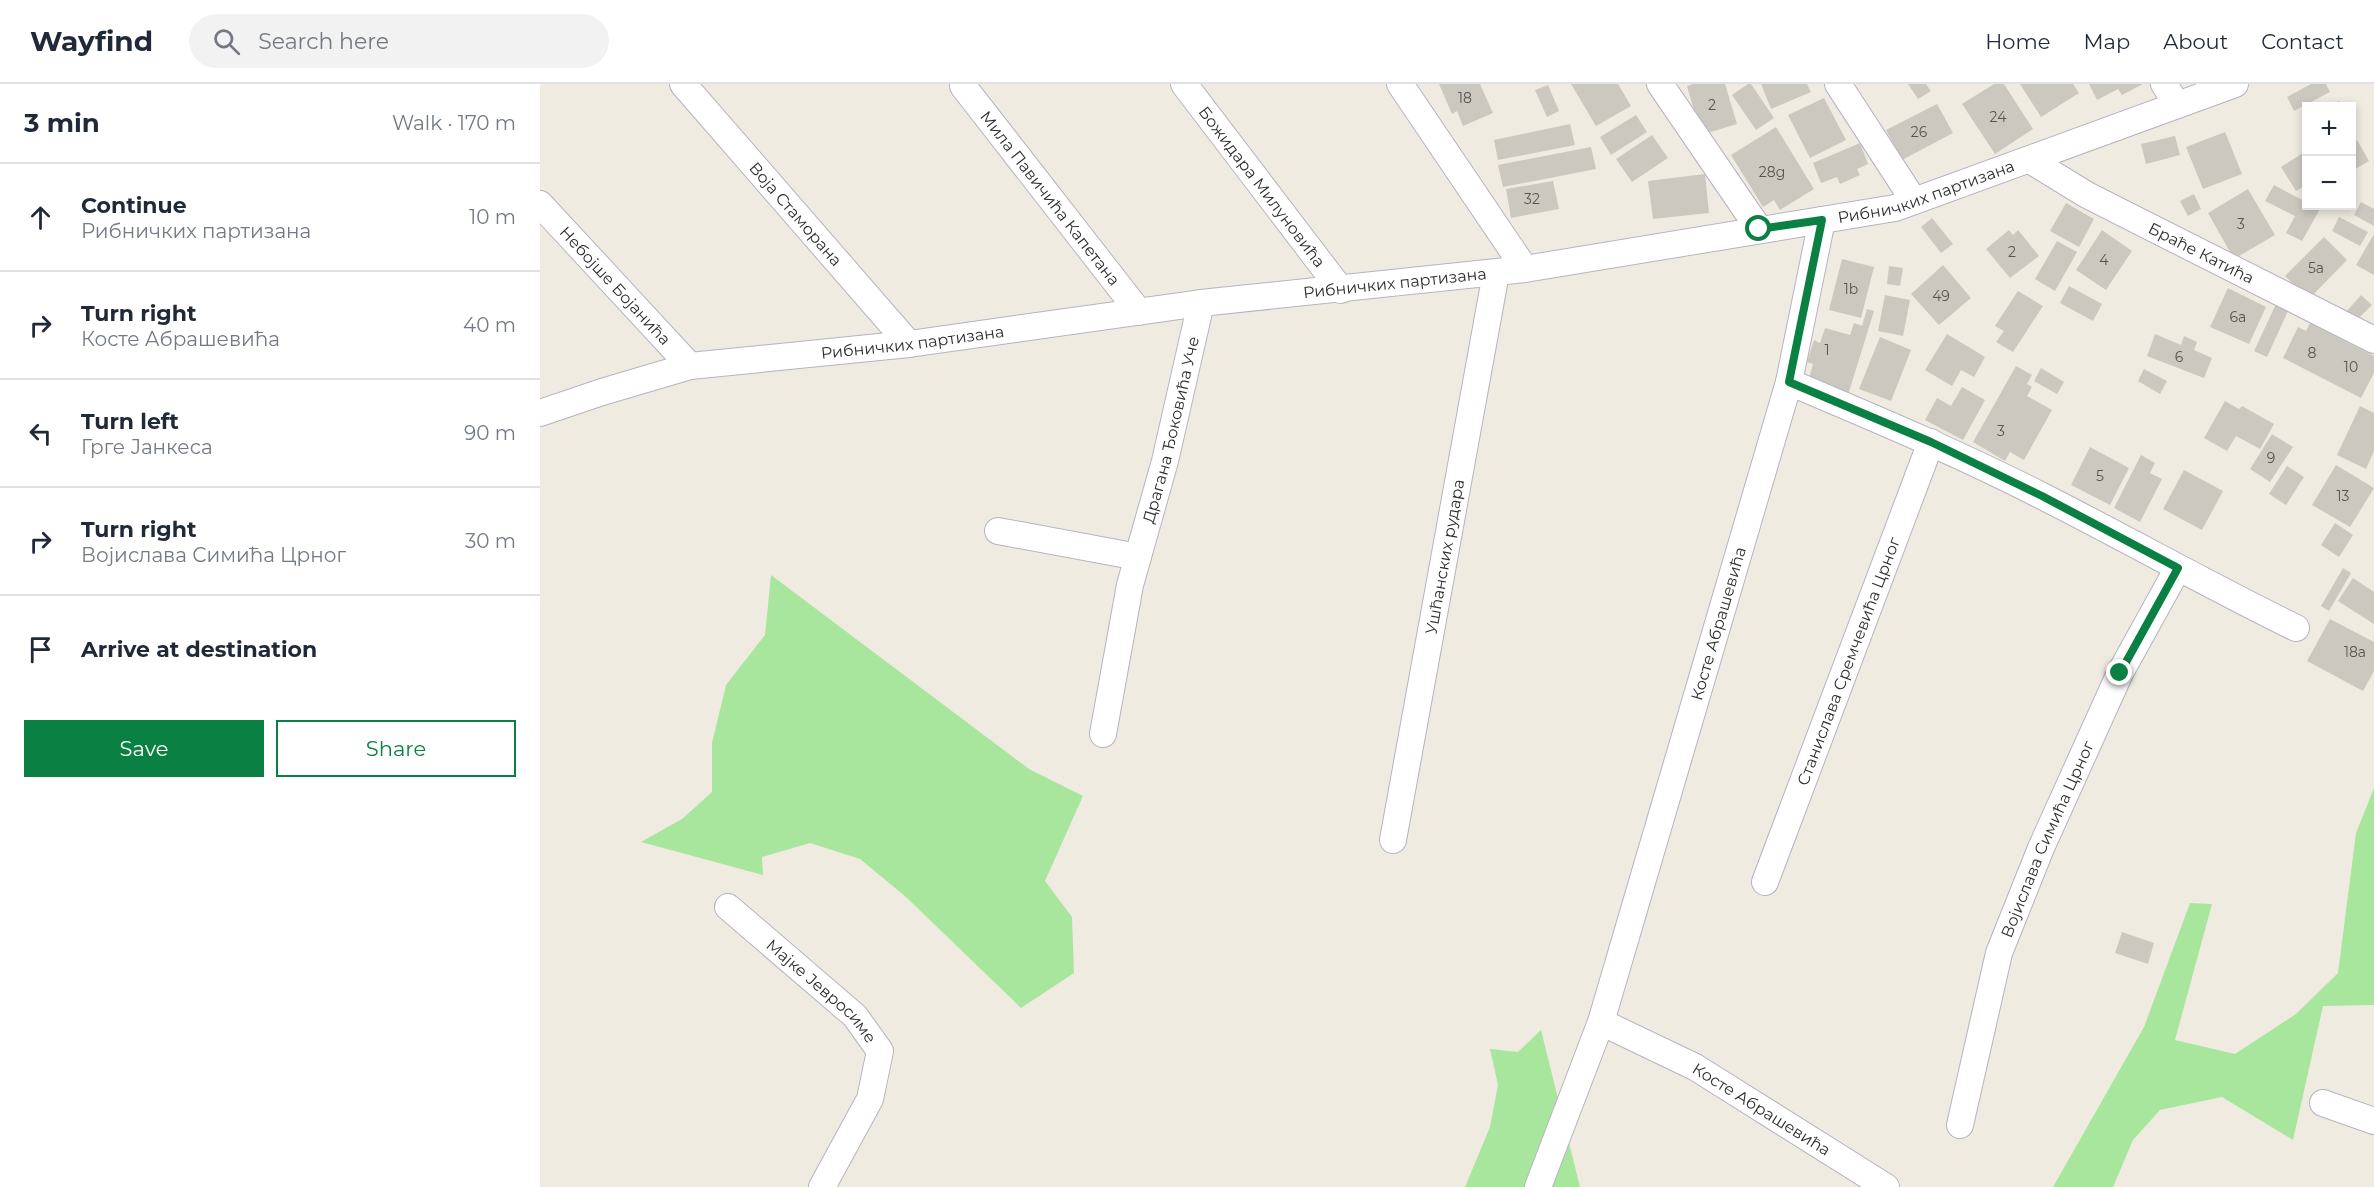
<!DOCTYPE html>
<html lang="en">
<head>
<meta charset="utf-8">
<style>
  body { margin:0; font-family:Montserrat,sans-serif; background:#f2f2f3; color:#1f2937 }
  .controls { position:absolute; right:18px; top:18px; display:grid; overflow:hidden; border-radius:0px; box-shadow:0 3px 9px #0003 }
  .controls button { width:54px; height:54px; display:grid; place-items:center; padding:0; border:0; border-bottom:2px solid #e0e1e3; background:#fff; color:#1f2937; font:30px sans-serif }
  .stop { position:absolute; width:18px; height:18px; margin:-14px; border:4px solid #0b8043; border-radius:50%; background:#fff }
  .stop.end { background:#0b8043; border-color:#fff; box-shadow:0 2px 6px #0008 }
  .list { margin:0; padding:0; list-style:none }
  h2 { display:flex; justify-content:space-between; align-items:center; height:78px; margin:0; padding:0 24px; font-size:26px }
  h2 small { font-size:20px; font-weight:400; color:#747a83 }
  .list li { display:grid; grid-template-columns:39px 1fr auto; gap:18px; align-items:center; box-sizing:border-box; height:108px; padding:0 24px; border-top:2px solid #e0e1e3 }
  .list b { display:block; font-size:22px; white-space:nowrap }
  .list p { margin:0; font-size:20px; white-space:nowrap; color:#747a83 }
  .list em { font-size:20px; font-style:normal; color:#747a83 }
  .actions { display:flex; gap:12px; padding:18px 24px }
  .actions a { flex:1; padding:14px 0; border:2px solid #0b8043; border-radius:0px; text-align:center; font-size:21px; color:#0b8043 }
  .actions .main { background:#0b8043; color:#fff }
  .icon { flex:none; width:33px; height:33px; fill:none; stroke:currentColor; stroke-width:2; stroke-linecap:round; stroke-linejoin:round }
  .map { position:relative; flex:none; width:1834px; height:1103px; overflow:hidden }
  header { display:flex; align-items:center; gap:36px; box-sizing:border-box; height:84px; padding:0 30px; background:#fff; border-bottom:2px solid #e0e1e3 }
  header strong { font-size:28px }
  nav { display:flex; gap:33px; margin-inline-start:auto; font-size:21px }
  .search { width:420px; height:54px; background:#f2f2f3; display:flex; align-items:center; gap:15px; box-sizing:border-box; padding:0 21px; border-radius:33px; color:#747a83; font-size:22px }
  main { display:flex }
  aside { flex:1; background:#fff }
  .map>svg:first-child { display:block }
  .green { fill:#a9e69d }
  .building { fill:#cbc9bf }
  .lines { fill:none; stroke-linecap:round; stroke-linejoin:round }
  .minor-casing { stroke:#b4b4c1; stroke-width:28 }
  .minor { stroke:#fff; stroke-width:26 }
  .route { stroke:#0b8043; stroke-width:8 }
  .labels { text-anchor:middle; stroke-width:6; stroke-linejoin:round; paint-order:stroke }
  .number-label { font-size:14px; fill:#555552 }
  .street-label { font-size:16px; fill:#2e2e2e; stroke:#fff }
</style>
</head>
<body>
<header>
<strong>Wayfind</strong>
<div class="search"><svg class="icon" aria-label="search" viewBox="0 0 24 24"><circle cx="10" cy="10" r="6"/><path d="M15 15l6 6"/></svg>Search here</div>
<nav><a>Home</a><a>Map</a><a>About</a><a>Contact</a></nav>
</header>
<main>
<aside>
<h2>3 min<small>Walk · 170 m</small></h2>
<ul class="list">
<li><svg class="icon" aria-label="ahead" viewBox="0 0 24 24"><path d="M12 20V5M6 11l6-6 6 6"/></svg><div><b>Continue</b><p>Рибничких партизана</p></div><em>10 m</em></li>
<li><svg class="icon" aria-label="right" viewBox="0 0 24 24"><path d="M7 20v-9h11M14 6l5 5-5 5"/></svg><div><b>Turn right</b><p>Косте Абрашевића</p></div><em>40 m</em></li>
<li><svg class="icon" aria-label="left" viewBox="0 0 24 24"><path d="M17 20v-9H6M10 6l-5 5 5 5"/></svg><div><b>Turn left</b><p>Грге Јанкеса</p></div><em>90 m</em></li>
<li><svg class="icon" aria-label="right" viewBox="0 0 24 24"><path d="M7 20v-9h11M14 6l5 5-5 5"/></svg><div><b>Turn right</b><p>Војислава Симића Црног</p></div><em>30 m</em></li>
<li><svg class="icon" aria-label="arrive" viewBox="0 0 24 24"><path d="M6 21V4h12l-3 4 3 4H6"/></svg><div><b>Arrive at destination</b></div></li>
</ul>
<div class="actions"><a class="main">Save</a><a>Share</a></div>
</aside>
<div class="map">
<svg width="1834" height="1103" viewBox="0 0 1834 1103">
  <rect width="100%" height="100%" fill="#efebe1"/>
  <g class="green">
    <polygon points="231,491 489,685 543,712 505,797 532,833 534,889 481,924 366,813 320,775 270,759 222,773 223,791 101,758 142,735 172,708 172,659 186,601 225,551"/>
    <polygon points="1834,704 1834,921 1783,922 1753,1056 1682,1013 1620,1026 1593,1056 1573,1103 1513,1103 1604,943 1650,819 1672,820 1635,956 1695,970 1756,930 1798,889 1816,749"/>
    <polygon points="1001,946 1040,1103 925,1103 950,1043 958,1001 950,965 978,968"/>
  </g>
  <g class="building">
    <polygon points="899,0 940,0 953,29 923,42 917,27 912,30"/>
    <polygon points="1031,0 1078,0 1091,22 1056,42"/>
    <polygon points="1153,0 1185,0 1197,40 1161,51 1147,2"/>
    <polygon points="1208,0 1211,0 1234,34 1216,46 1192,11"/>
    <polygon points="1221,0 1267,0 1271,8 1231,25"/>
    <polygon points="1368,0 1386,0 1391,7 1378,15"/>
    <polygon points="1454,0 1464,0 1493,45 1455,70 1422,20"/>
    <polygon points="1480,0 1533,0 1539,9 1501,33"/>
    <polygon points="1549,0 1603,0 1582,11 1578,5 1557,16"/>
    <polygon points="1771,0 1786,0 1790,8 1754,27 1747,13"/>
    <polygon points="1008,1 1019,27 1007,33 995,6"/>
    <polygon points="1284,14 1306,56 1270,74 1248,31"/>
    <polygon points="1799,17 1802,22 1788,22"/>
    <polygon points="1397,20 1413,49 1362,76 1346,46"/>
    <polygon points="1096,31 1107,48 1071,71 1060,53"/>
    <polygon points="1030,40 1035,61 958,76 954,56"/>
    <polygon points="1236,43 1274,105 1240,126 1234,116 1223,123 1191,71"/>
    <polygon points="1685,48 1702,90 1663,105 1646,63"/>
    <polygon points="1112,51 1128,74 1092,98 1076,75"/>
    <polygon points="1635,52 1640,71 1606,80 1601,60"/>
    <polygon points="1817,56 1829,77 1812,87 1812,59"/>
    <polygon points="1320,59 1328,80 1317,85 1320,91 1300,100 1297,93 1281,99 1273,79"/>
    <polygon points="1051,63 1056,85 963,103 958,81"/>
    <polygon points="1766,67 1766,101 1756,107 1741,83"/>
    <polygon points="1165,90 1169,129 1113,135 1108,97"/>
    <polygon points="1013,97 1019,125 971,134 966,105"/>
    <polygon points="1734,101 1766,118 1766,122 1780,125 1762,157 1746,149 1755,132 1725,117"/>
    <polygon points="1708,105 1735,151 1694,175 1668,129"/>
    <polygon points="1654,110 1661,125 1648,132 1640,117"/>
    <polygon points="1821,118 1834,125 1834,142 1814,131"/>
    <polygon points="1526,119 1554,135 1539,163 1510,147"/>
    <polygon points="1799,133 1828,148 1820,162 1792,147"/>
    <polygon points="1392,134 1413,160 1401,169 1381,143"/>
    <polygon points="1469,146 1473,151 1478,146 1499,172 1470,194 1446,165"/>
    <polygon points="1562,146 1592,167 1566,206 1536,186"/>
    <polygon points="1834,150 1834,191 1816,181"/>
    <polygon points="1784,153 1807,176 1769,215 1745,192"/>
    <polygon points="1517,157 1537,168 1515,207 1495,195"/>
    <polygon points="1302,175 1334,183 1321,234 1289,226"/>
    <polygon points="1403,181 1431,214 1399,241 1371,210"/>
    <polygon points="1349,182 1363,184 1360,202 1347,200"/>
    <polygon points="1529,202 1562,220 1553,237 1520,219"/>
    <polygon points="1688,204 1726,223 1709,260 1670,243"/>
    <polygon points="1478,207 1503,222 1473,268 1456,258 1464,247 1455,242"/>
    <polygon points="1345,211 1370,216 1363,252 1338,247"/>
    <polygon points="1821,211 1832,221 1816,237 1806,228"/>
    <polygon points="1736,220 1748,227 1727,273 1714,267"/>
    <polygon points="1327,225 1334,227 1308,311 1268,298 1273,280 1267,278 1274,256 1280,259 1285,244 1310,251 1314,239 1322,242"/>
    <polygon points="1770,239 1834,272 1834,289 1821,314 1743,274 1758,243 1766,247"/>
    <polygon points="1407,250 1445,273 1434,293 1421,286 1412,302 1385,286"/>
    <polygon points="1615,250 1641,261 1644,252 1657,258 1654,266 1672,274 1664,294 1607,272"/>
    <polygon points="1340,253 1371,266 1351,317 1319,305"/>
    <polygon points="1476,282 1492,291 1487,300 1492,303 1487,312 1512,326 1484,376 1470,368 1465,377 1433,358"/>
    <polygon points="1501,284 1524,298 1517,310 1494,297"/>
    <polygon points="1604,285 1627,297 1620,310 1598,297"/>
    <polygon points="1422,303 1445,316 1423,356 1385,336 1397,314 1411,322"/>
    <polygon points="1685,317 1699,325 1702,322 1734,340 1720,365 1696,352 1687,367 1664,354"/>
    <polygon points="1820,322 1834,329 1834,367 1826,385 1797,371"/>
    <polygon points="1732,350 1753,363 1730,398 1710,385"/>
    <polygon points="1550,363 1589,384 1570,421 1531,401"/>
    <polygon points="1601,371 1615,379 1610,389 1622,395 1600,438 1574,424"/>
    <polygon points="1796,381 1834,404 1810,443 1772,421"/>
    <polygon points="1747,382 1764,393 1746,421 1729,410"/>
    <polygon points="1644,386 1683,407 1662,446 1623,425"/>
    <polygon points="1795,439 1813,451 1799,473 1781,461"/>
    <polygon points="1803,484 1811,489 1789,527 1781,522"/>
    <polygon points="1813,494 1834,508 1834,540 1798,517"/>
    <polygon points="1790,535 1834,558 1834,587 1823,607 1767,577"/>
    <polygon points="1582,848 1614,859 1608,880 1575,869"/>
  </g>
  <g class="lines">
    <defs>
      <g id="minor">
        <path id="s1" d="M143,0L369,260"/>
        <path id="s2" d="M644,0L801,206"/>
        <polyline points="860,0 985,185"/>
        <polyline points="1120,0 1219,145"/>
        <polyline points="1298,0 1374,117"/>
        <polyline points="1624,0 1637,21"/>
        <path id="s3" d="M423,2L599,228"/>
        <path id="s4" d="M1490,76L1547,111L1834,256"/>
        <path id="s5" d="M0,120L150,282"/>
        <path d="M1249,298C1334,334 1420,370 1502,412C1587,455 1670,502 1756,544"/>
        <path id="s6" d="M0,329L62,308L150,282L369,260L661,219L985,185L1355,124L1695,0"/>
        <polyline points="458,447 598,473"/>
        <path id="s7" d="M563,650L590,501L625,377L661,219"/>
        <path id="s8" d="M853,756L956,189"/>
        <path id="s9" d="M1225,798L1391,358"/>
        <path id="s10" d="M188,823L315,932L340,967L330,1015L282,1103"/>
        <path id="s11" d="M1061,938L1155,983L1346,1103"/>
        <polyline points="1783,1019 1834,1037"/>
        <path id="s12" d="M1420,1041L1459,869L1501,764L1580,589L1638,484"/>
        <path id="s13" d="M998,1103L1061,938L1249,298L1282,136"/>
      </g>
    </defs>
    <use href="#minor" class="minor-casing"/>
    <use href="#minor" class="minor"/>
  </g>
  <g class="lines">
    <polyline class="route" points="1219,145 1282,136 1249,298 1391,358 1502,412 1638,484 1580,589"/>
  </g>
  <g class="labels">
    <g class="number-label">
      <text x="925" y="19">18</text>
      <text x="1172" y="26">2</text>
      <text x="1458" y="38">24</text>
      <text x="1379" y="53">26</text>
      <text x="1232" y="93">28g</text>
      <text x="992" y="120">32</text>
      <text x="1701" y="145">3</text>
      <text x="1472" y="173">2</text>
      <text x="1564" y="181">4</text>
      <text x="1776" y="189">5a</text>
      <text x="1311" y="210">1b</text>
      <text x="1401" y="217">49</text>
      <text x="1698" y="238">6a</text>
      <text x="1287" y="271">1</text>
      <text x="1772" y="274">8</text>
      <text x="1639" y="278">6</text>
      <text x="1811" y="288">10</text>
      <text x="1461" y="352">3</text>
      <text x="1731" y="379">9</text>
      <text x="1560" y="397">5</text>
      <text x="1803" y="417">13</text>
      <text x="1815" y="573">18a</text>
    </g>
    <g class="street-label">
      <text dy="6" stroke="none"><textPath href="#s2" startOffset="129">Божидара Милуновића</textPath></text>
      <text dy="6" stroke="none"><textPath href="#s6" startOffset="1407">Рибничких партизана</textPath></text>
      <text dy="6" stroke="none"><textPath href="#s3" startOffset="142">Мила Павичића Капетана</textPath></text>
      <text dy="6" stroke="none"><textPath href="#s1" startOffset="172">Воја Стаморана</textPath></text>
      <text dy="6" stroke="none"><textPath href="#s4" startOffset="195">Браће Катића</textPath></text>
      <text dy="6" stroke="none"><textPath href="#s6" startOffset="867">Рибничких партизана</textPath></text>
      <text dy="6" stroke="none"><textPath href="#s5" startOffset="111">Небојше Бојанића</textPath></text>
      <text dy="6" stroke="none"><textPath href="#s6" startOffset="381">Рибничких партизана</textPath></text>
      <text dy="6" stroke="none"><textPath href="#s7" startOffset="312">Драгана Ђоковића Уче</textPath></text>
      <text dy="6" stroke="none"><textPath href="#s8" startOffset="288">Ушћанских рудара</textPath></text>
      <text dy="6" stroke="none"><textPath href="#s13" startOffset="592">Косте Абрашевића</textPath></text>
      <text dy="6" stroke="none"><textPath href="#s9" startOffset="236">Станислава Сремчевића Црног</textPath></text>
      <text dy="6" stroke="none"><textPath href="#s12" startOffset="300">Војислава Симића Црног</textPath></text>
      <text dy="6" stroke="none"><textPath href="#s10" startOffset="126">Мајке Јевросиме</textPath></text>
      <text dy="6" stroke="none"><textPath href="#s11" startOffset="183">Косте Абрашевића</textPath></text>
    </g>
  </g>
</svg>
<div class="controls">
<button>+</button>
<button>−</button>
</div>
<div class="stop" style="left:1219px;top:145px"></div>
<div class="stop end" style="left:1580px;top:589px"></div>
</div>
</main>
</body>
</html>
